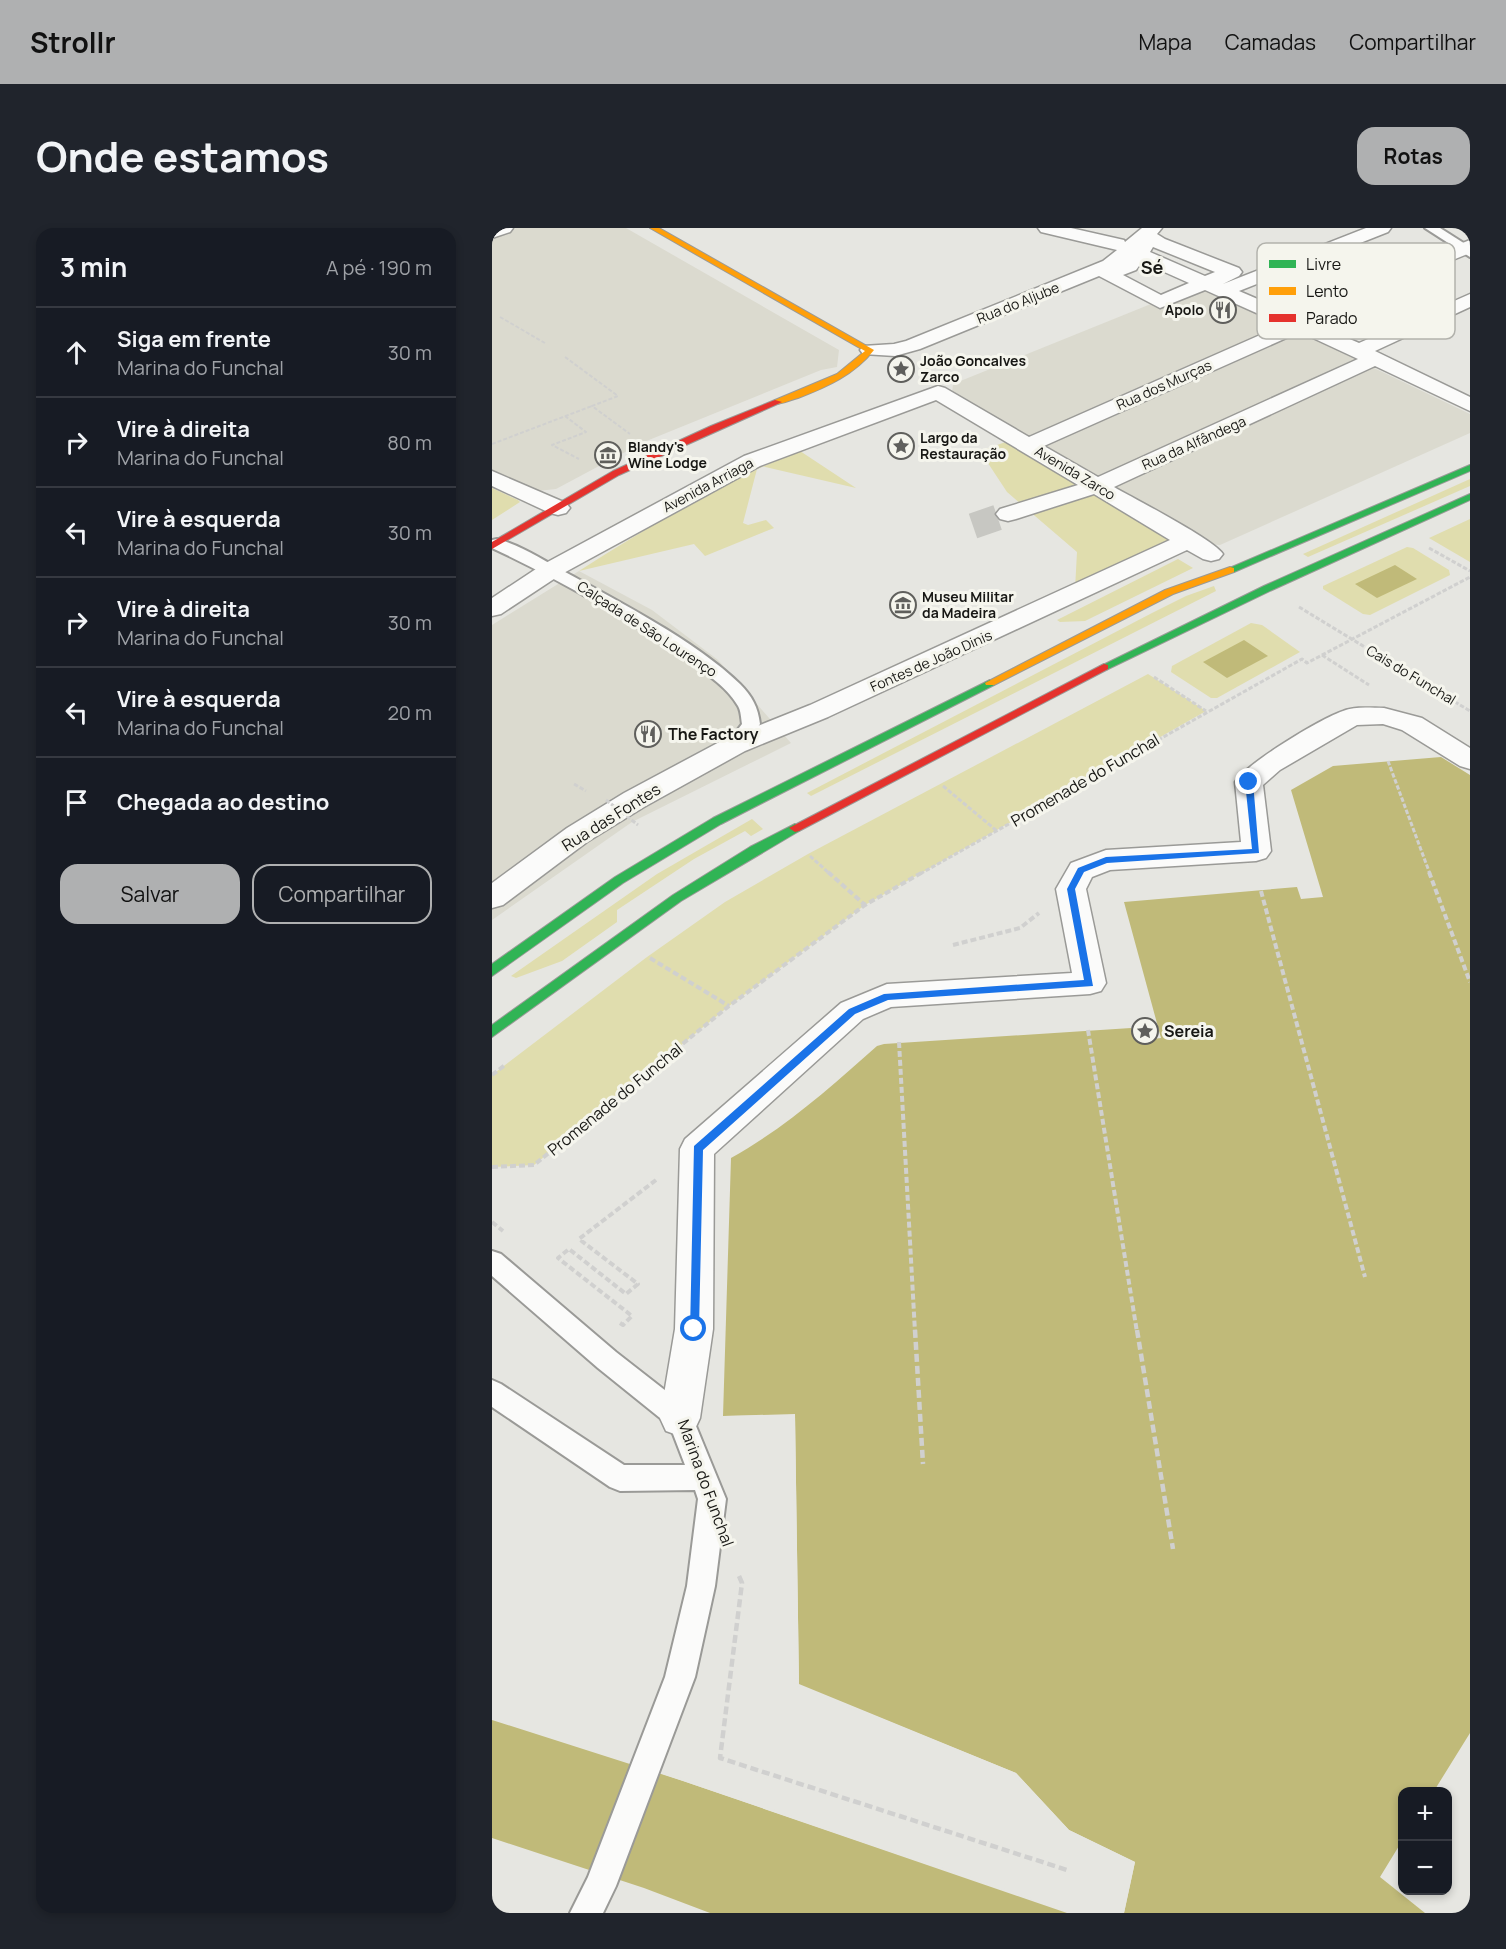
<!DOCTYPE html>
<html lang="pt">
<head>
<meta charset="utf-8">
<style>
  body { margin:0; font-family:Manrope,sans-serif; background:#20242c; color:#f1f3f6 }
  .controls { position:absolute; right:18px; bottom:18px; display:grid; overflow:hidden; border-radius:12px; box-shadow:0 3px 9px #0003 }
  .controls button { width:54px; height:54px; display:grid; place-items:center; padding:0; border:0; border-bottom:2px solid #363941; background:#171b24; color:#f1f3f6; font:30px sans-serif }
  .stop { position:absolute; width:18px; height:18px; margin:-14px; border:4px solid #1a73e8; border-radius:50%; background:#fff }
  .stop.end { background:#1a73e8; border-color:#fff; box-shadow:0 2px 6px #0008 }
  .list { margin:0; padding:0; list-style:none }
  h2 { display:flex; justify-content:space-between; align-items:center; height:78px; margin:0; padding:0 24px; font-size:26px }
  h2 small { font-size:20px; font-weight:400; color:#9ea1a6 }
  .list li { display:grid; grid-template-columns:39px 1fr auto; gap:18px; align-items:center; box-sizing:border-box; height:90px; padding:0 24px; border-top:2px solid #363941 }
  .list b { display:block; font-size:22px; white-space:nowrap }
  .list p { margin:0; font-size:20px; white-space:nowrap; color:#9ea1a6 }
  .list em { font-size:20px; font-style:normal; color:#9ea1a6 }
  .actions { display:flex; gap:12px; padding:18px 24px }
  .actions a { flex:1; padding:14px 0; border:2px solid #afb0b1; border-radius:18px; text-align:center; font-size:21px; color:#afb0b1 }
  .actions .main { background:#afb0b1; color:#111 }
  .icon { flex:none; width:33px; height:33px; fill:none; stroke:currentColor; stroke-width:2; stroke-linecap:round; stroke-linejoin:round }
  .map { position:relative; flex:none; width:978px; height:1685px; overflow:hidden; border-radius:18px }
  header { display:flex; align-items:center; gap:36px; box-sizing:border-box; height:84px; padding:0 30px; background:#afb0b1; color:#111 }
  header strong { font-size:28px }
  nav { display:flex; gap:33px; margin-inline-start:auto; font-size:21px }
  .intro { display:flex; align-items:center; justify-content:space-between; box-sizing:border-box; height:144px; padding:0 36px }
  h1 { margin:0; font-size:42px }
  .button { padding:15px 27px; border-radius:18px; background:#afb0b1; color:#111; font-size:21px; font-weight:700 }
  main { display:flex; gap:36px; padding:0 36px }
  aside { flex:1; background:#171b24; border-radius:18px; box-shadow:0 3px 9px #0003 }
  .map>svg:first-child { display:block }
  .built { fill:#dbdacf }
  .green { fill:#e0ddae }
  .water { fill:#c0ba79 }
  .pier { fill:#e6e6e1 }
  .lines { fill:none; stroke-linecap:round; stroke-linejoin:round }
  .street-tunnel { stroke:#c7c7c2; stroke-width:26; stroke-dasharray:26 13; stroke-linecap:butt }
  .lane-casing { stroke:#9a9a97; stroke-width:4 }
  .street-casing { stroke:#9a9a97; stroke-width:3 }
  .fast-casing { stroke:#9a9a97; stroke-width:2 }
  .slow-casing { stroke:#9a9a97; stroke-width:2 }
  .jam-casing { stroke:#9a9a97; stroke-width:2 }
  .path-far3 { stroke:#d0d0cf; stroke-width:2; stroke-dasharray:4 2; stroke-linecap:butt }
  .path-far2 { stroke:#d0d0cf; stroke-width:3; stroke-dasharray:4.5 2; stroke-linecap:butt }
  .path-far1 { stroke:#d0d0cf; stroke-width:4; stroke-dasharray:6 3; stroke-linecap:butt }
  .path { stroke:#d0d0cf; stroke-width:4.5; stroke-dasharray:8 4; stroke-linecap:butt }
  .lane { fill:#fbfbfa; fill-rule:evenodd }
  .street { fill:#fbfbfa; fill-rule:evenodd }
  .fast { fill:#30b455; fill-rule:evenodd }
  .slow { fill:#ff9f0a; fill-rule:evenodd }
  .jam { fill:#e5322d; fill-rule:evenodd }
  .path-bridge { stroke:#d0d0cf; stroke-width:3; stroke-dasharray:4.5 2; stroke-linecap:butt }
  .route { fill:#1a73e8 }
  .labels { text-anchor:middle; stroke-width:6; stroke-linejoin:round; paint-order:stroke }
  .far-street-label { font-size:14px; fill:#171714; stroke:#f5f5ed }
  .far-poi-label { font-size:14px; font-weight:bold; fill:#171714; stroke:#f5f5ed; text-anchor:start }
  .poi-label { font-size:16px; font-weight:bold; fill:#171714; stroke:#f5f5ed; text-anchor:start }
  .street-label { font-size:16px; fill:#171714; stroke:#f5f5ed }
  .far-district-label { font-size:18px; font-weight:bold; fill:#171714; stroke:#f5f5ed }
  .key { fill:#f5f5ed; stroke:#b2b2ac; stroke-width:1.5 }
  .key-label { font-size:16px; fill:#171714 }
</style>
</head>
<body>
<header>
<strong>Strollr</strong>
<nav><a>Mapa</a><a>Camadas</a><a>Compartilhar</a></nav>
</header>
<div class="intro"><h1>Onde estamos</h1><a class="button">Rotas</a></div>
<main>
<aside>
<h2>3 min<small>A pé · 190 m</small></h2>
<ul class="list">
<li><svg class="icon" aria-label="ahead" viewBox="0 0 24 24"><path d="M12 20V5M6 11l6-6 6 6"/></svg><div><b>Siga em frente</b><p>Marina do Funchal</p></div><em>30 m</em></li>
<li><svg class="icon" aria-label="right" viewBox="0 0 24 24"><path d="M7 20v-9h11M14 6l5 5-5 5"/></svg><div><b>Vire à direita</b><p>Marina do Funchal</p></div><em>80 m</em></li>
<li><svg class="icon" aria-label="left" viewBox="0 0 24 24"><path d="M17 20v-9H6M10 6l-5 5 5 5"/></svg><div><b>Vire à esquerda</b><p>Marina do Funchal</p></div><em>30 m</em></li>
<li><svg class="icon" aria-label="right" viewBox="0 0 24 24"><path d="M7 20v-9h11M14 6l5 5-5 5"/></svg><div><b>Vire à direita</b><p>Marina do Funchal</p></div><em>30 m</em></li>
<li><svg class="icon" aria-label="left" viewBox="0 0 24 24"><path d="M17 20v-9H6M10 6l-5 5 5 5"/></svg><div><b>Vire à esquerda</b><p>Marina do Funchal</p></div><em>20 m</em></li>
<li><svg class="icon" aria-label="arrive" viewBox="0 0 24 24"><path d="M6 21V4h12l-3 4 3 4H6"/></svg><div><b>Chegada ao destino</b></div></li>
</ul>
<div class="actions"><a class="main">Salvar</a><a>Compartilhar</a></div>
</aside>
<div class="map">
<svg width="978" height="1685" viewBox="0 0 978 1685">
  <rect width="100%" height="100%" fill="#e6e6e1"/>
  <g class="built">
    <polygon points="24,0 134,0 347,122 345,139 329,142 152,214 64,261 45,263 0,242 0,8"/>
    <polygon points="696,61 717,61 978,186 978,205 728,317 715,316 460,166 461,156"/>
    <polygon points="87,343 160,382 226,432 299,515 140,594 0,692 0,397"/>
  </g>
  <g class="green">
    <polygon points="525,210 697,312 583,361 585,324 515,264 488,223"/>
    <path d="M308,223L364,260L269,238L265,241L251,295L256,297L274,292L282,300L213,328L202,316L87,343C158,298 230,253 308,223Z"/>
    <polygon points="978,251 978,258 816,329 811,326"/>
    <polygon points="0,260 26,272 28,274 0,292"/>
    <polygon points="978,291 978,334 937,310"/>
    <polygon points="915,319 921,320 957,342 958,347 878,387 871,386 831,361 831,358"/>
    <polygon points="686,331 701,340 593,393 568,394 565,392"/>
    <polygon points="722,358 724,363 319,568 315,565 660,385 694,368"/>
    <polygon points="759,395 770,397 808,424 725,470 719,470 679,444 680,438"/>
    <polygon points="656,446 714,483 373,677 237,778 42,937 0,939 0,847 155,729 233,674 316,626"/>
    <polygon points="260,591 271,601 259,608 253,603 202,631 125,682 125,694 70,733 24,750 19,748 165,646"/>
  </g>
  <g class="water">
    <polygon points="903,337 925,351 885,370 863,356"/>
    <polygon points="752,412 776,428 735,450 711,434"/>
    <path d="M949,529L978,547V1505L942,1563L910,1564V1613L888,1649L933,1685H632L643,1634L577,1602L524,1545L307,1457L303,1187L231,1188L239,930C293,900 339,859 385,818L392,816L639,800L643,813L669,810L632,674L805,659L809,671L831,669L799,562L841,538Z"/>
    <polygon points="0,1492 191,1553 575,1685 218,1685 152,1660 0,1610"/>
  </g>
  <g class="pier">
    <polygon points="303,1186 307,1456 524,1545 577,1602 643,1634 632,1685 629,1685 640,1635 576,1604 523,1548 304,1458 300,1189 231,1191 231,1188"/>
    <polygon points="154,1538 576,1682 578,1685 153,1540"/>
  </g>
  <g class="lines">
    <polyline class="street-tunnel" points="481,298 516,286"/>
    <defs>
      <g id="lane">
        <polygon points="933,0 948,0 978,19 978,29"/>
        <path d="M5,311C29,317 53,333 75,345C128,374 205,414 248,456C260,468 266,479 268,496C260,508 252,525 236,521L234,517L250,496C249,490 249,483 246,478C234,457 210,443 191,430C131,388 66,351 0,320V312Z"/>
        <polygon points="0,1023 9,1026 124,1124 197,1181 234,1271 223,1358 203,1449 124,1658 111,1685 78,1685 96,1649 173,1449 195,1358 206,1271 203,1262 128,1263 118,1259 0,1179 0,1152 9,1156 132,1237 193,1237 178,1198 106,1140 0,1048"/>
      </g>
      <g id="street">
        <polygon points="0,0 21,0 18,4 0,10"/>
        <path d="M546,0H579L632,12L633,14L650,0H670L665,6L673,11L747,40L750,44L747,48L731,56L874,0H899L896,4L747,63L796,84L978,12V25L813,92L867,115L978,66V79L883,123L978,169V183L883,138L622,259C643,271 721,311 731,326L727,331L719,333L711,331L695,322L336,489L253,523L152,579L95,614L11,677L0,680V655L75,600L132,565L233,511L318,477L678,312L602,266L524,291L516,293L508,291L504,286L508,281L586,257L444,172L268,238L68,347L9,386L0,388V370L50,337L252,228L446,158L453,160L537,209L791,97L713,62L668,80L607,48L428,121L403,128L371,126L368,122L371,118L402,116L414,113L611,33L625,22L549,4ZM661,19L723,44L713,48L658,24ZM650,34L697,55L669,67L631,47L644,42ZM808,104L866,131L606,249L552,218Z"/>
        <polygon points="0,243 74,275 78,280 74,285 66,287 58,285 0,258"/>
        <path d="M892,480L930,490L978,520V541L968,538L910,502L891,496L865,497L788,542L771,557L779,623L774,630L764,633L618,642L600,649L594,661L614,755L609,763L598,766L399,779L371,791L222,926L221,1101L208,1190L202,1203L188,1208L174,1203L168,1190L183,1101L188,921L193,911L349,775L395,756L580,745L564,661L579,635L614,622L749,614L743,554C755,535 828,491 851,483C863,478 879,480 892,480Z"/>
      </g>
      <g id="fast">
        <polygon points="978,237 978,243 742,344 734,344 733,342"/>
        <polygon points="978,266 978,272 780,362 616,441 612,442 607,439 772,358"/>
        <polygon points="498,452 503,455 502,457 229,596 131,655 0,748 0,736 123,649 221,590"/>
        <polygon points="303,596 309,600 307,603 189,673 0,809 0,797 181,667 258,619"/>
      </g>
      <g id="slow">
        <path d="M158,0H167L382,122C362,147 335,159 306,170C298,172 291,176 283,176V172L345,146L373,123Z"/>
        <polygon points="738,339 742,340 742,344 681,366 502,457 494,457 493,455 673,362"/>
      </g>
      <g id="jam">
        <polygon points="283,172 290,174 127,247 0,321 0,314 121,243 219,198"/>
        <polygon points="612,436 616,437 616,441 307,603 303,604 297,600"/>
      </g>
    </defs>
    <use href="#lane" class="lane-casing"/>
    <use href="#street" class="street-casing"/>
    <use href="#fast" class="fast-casing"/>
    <use href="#slow" class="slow-casing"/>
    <use href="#jam" class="jam-casing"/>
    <g class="path-far3">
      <polyline points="8,89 53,115"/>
      <polyline points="73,129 126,168 100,178 138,206"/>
      <polyline points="73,188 94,204 60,217 87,231"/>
      <polyline points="0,216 100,178"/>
    </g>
    <g class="path-far2">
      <polyline points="937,320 978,343"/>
      <polyline points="807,379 978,483"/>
      <polyline points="830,427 877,457"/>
      <polyline points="662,449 714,483"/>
      <polyline points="896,533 938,646"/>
      <polyline points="82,556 94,563"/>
      <polyline points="451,558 505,603"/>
      <polyline points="318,628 338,646"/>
      <polyline points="428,646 810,431 815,435 978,349"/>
    </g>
    <g class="path-far1">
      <polyline points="336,644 373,677"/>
      <polyline points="937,644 978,754"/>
      <polyline points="769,663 873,1049"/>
      <polyline points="461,717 528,700 547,685"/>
      <polyline points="158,730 237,778"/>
      <polyline points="596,802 645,1104"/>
      <polyline points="407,814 423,1104"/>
      <polyline points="0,847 13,837"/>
      <polyline points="0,939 42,937 237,778 373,677 431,644"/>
      <polyline points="0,994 11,1003"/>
      <polyline points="128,1095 131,1097 140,1088 66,1030 77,1021 134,1066 146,1056 87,1011 164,952"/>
    </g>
    <g class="path">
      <polyline points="423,1102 431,1236"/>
      <polyline points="645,1102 681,1321"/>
      <polyline points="247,1348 250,1355 228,1530 575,1642"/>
    </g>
    <use href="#lane" class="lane"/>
    <use href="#street" class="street"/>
    <use href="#fast" class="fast"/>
    <use href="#slow" class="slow"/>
    <use href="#jam" class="jam"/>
    <polyline class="path-bridge" points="114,572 146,597"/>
  </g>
  <polygon class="route" points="757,551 761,554 767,625 615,635 592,644 583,661 601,758 396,772 363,786 211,922 207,1101 206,1104 198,1104 202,918 357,781 392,766 592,752 575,661 586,640 614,629 760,621 753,554"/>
  <defs>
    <symbol id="restaurant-ring" viewBox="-11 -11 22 22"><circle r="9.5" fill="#f5f5ed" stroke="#5f5f5c" stroke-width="1.5"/><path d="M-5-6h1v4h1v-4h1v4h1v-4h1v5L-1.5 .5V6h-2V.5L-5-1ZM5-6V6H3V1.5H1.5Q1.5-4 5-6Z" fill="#5f5f5c"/></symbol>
    <symbol id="sight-ring" viewBox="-11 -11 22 22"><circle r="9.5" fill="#f5f5ed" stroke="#5f5f5c" stroke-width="1.5"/><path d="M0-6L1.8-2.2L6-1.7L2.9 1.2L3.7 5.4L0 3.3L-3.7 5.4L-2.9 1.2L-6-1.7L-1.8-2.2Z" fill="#5f5f5c"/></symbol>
    <symbol id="museum-ring" viewBox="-11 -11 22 22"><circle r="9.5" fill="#f5f5ed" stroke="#5f5f5c" stroke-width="1.5"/><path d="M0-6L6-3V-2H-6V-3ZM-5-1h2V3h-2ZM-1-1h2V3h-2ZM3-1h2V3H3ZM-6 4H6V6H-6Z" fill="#5f5f5c"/></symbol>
  </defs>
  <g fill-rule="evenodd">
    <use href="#restaurant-ring" x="716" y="67" width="30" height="30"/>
    <use href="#sight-ring" x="394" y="126" width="30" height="30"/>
    <use href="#sight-ring" x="394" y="203" width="30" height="30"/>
    <use href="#museum-ring" x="101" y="212" width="30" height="30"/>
    <use href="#museum-ring" x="396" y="362" width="30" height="30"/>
    <use href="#restaurant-ring" x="141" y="491" width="30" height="30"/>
    <use href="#sight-ring" x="638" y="788" width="30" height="30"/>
  </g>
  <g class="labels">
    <g class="far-street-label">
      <text transform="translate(526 75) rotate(-22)" y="5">Rua do Aljube</text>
      <text transform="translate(672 157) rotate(-24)" y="5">Rua dos Murças</text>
      <text transform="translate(702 215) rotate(-24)" y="5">Rua da Alfândega</text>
      <text transform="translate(583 245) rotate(31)" y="5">Avenida Zarco</text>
      <text transform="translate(216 257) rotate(-28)" y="5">Avenida Arriaga</text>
      <text transform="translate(155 401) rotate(33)" y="5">Calçada de São Lourenço</text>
      <text transform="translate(439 433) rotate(-24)" y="5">Fontes de João Dinis</text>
      <text transform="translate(919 447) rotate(31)" y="5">Cais do Funchal</text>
    </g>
    <g class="far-poi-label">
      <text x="712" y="87" text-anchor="end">Apolo</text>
      <text x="428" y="138">João Goncalves<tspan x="428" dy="16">Zarco</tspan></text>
      <text x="428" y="215">Largo da<tspan x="428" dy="16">Restauração</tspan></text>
      <text x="136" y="224">Blandy's<tspan x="136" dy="16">Wine Lodge</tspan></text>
      <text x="430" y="374">Museu Militar<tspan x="430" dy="16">da Madeira</tspan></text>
    </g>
    <g class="poi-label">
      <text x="176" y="512">The Factory</text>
      <text x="672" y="809">Sereia</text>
    </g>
    <g class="street-label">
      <text transform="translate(593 552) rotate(-30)" y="6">Promenade do Funchal</text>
      <text transform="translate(119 589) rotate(-32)" y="6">Rua das Fontes</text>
      <text transform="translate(123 871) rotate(-39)" y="6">Promenade do Funchal</text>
      <text transform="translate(214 1255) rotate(70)" y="6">Marina do Funchal</text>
    </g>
    <g class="far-district-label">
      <text x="660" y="46">Sé</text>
    </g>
  </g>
  <rect x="765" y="15" width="198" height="96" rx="9" class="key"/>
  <rect x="777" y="32" width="27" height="8" fill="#30b455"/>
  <rect x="777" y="59" width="27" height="8" fill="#ff9f0a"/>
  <rect x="777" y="86" width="27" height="8" fill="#e5322d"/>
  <g class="key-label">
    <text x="814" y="42">Livre</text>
    <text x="814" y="69">Lento</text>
    <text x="814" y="96">Parado</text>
  </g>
</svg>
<div class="controls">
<button>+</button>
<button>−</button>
</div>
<div class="stop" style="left:202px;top:1101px"></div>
<div class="stop end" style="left:757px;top:554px"></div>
</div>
</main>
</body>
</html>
